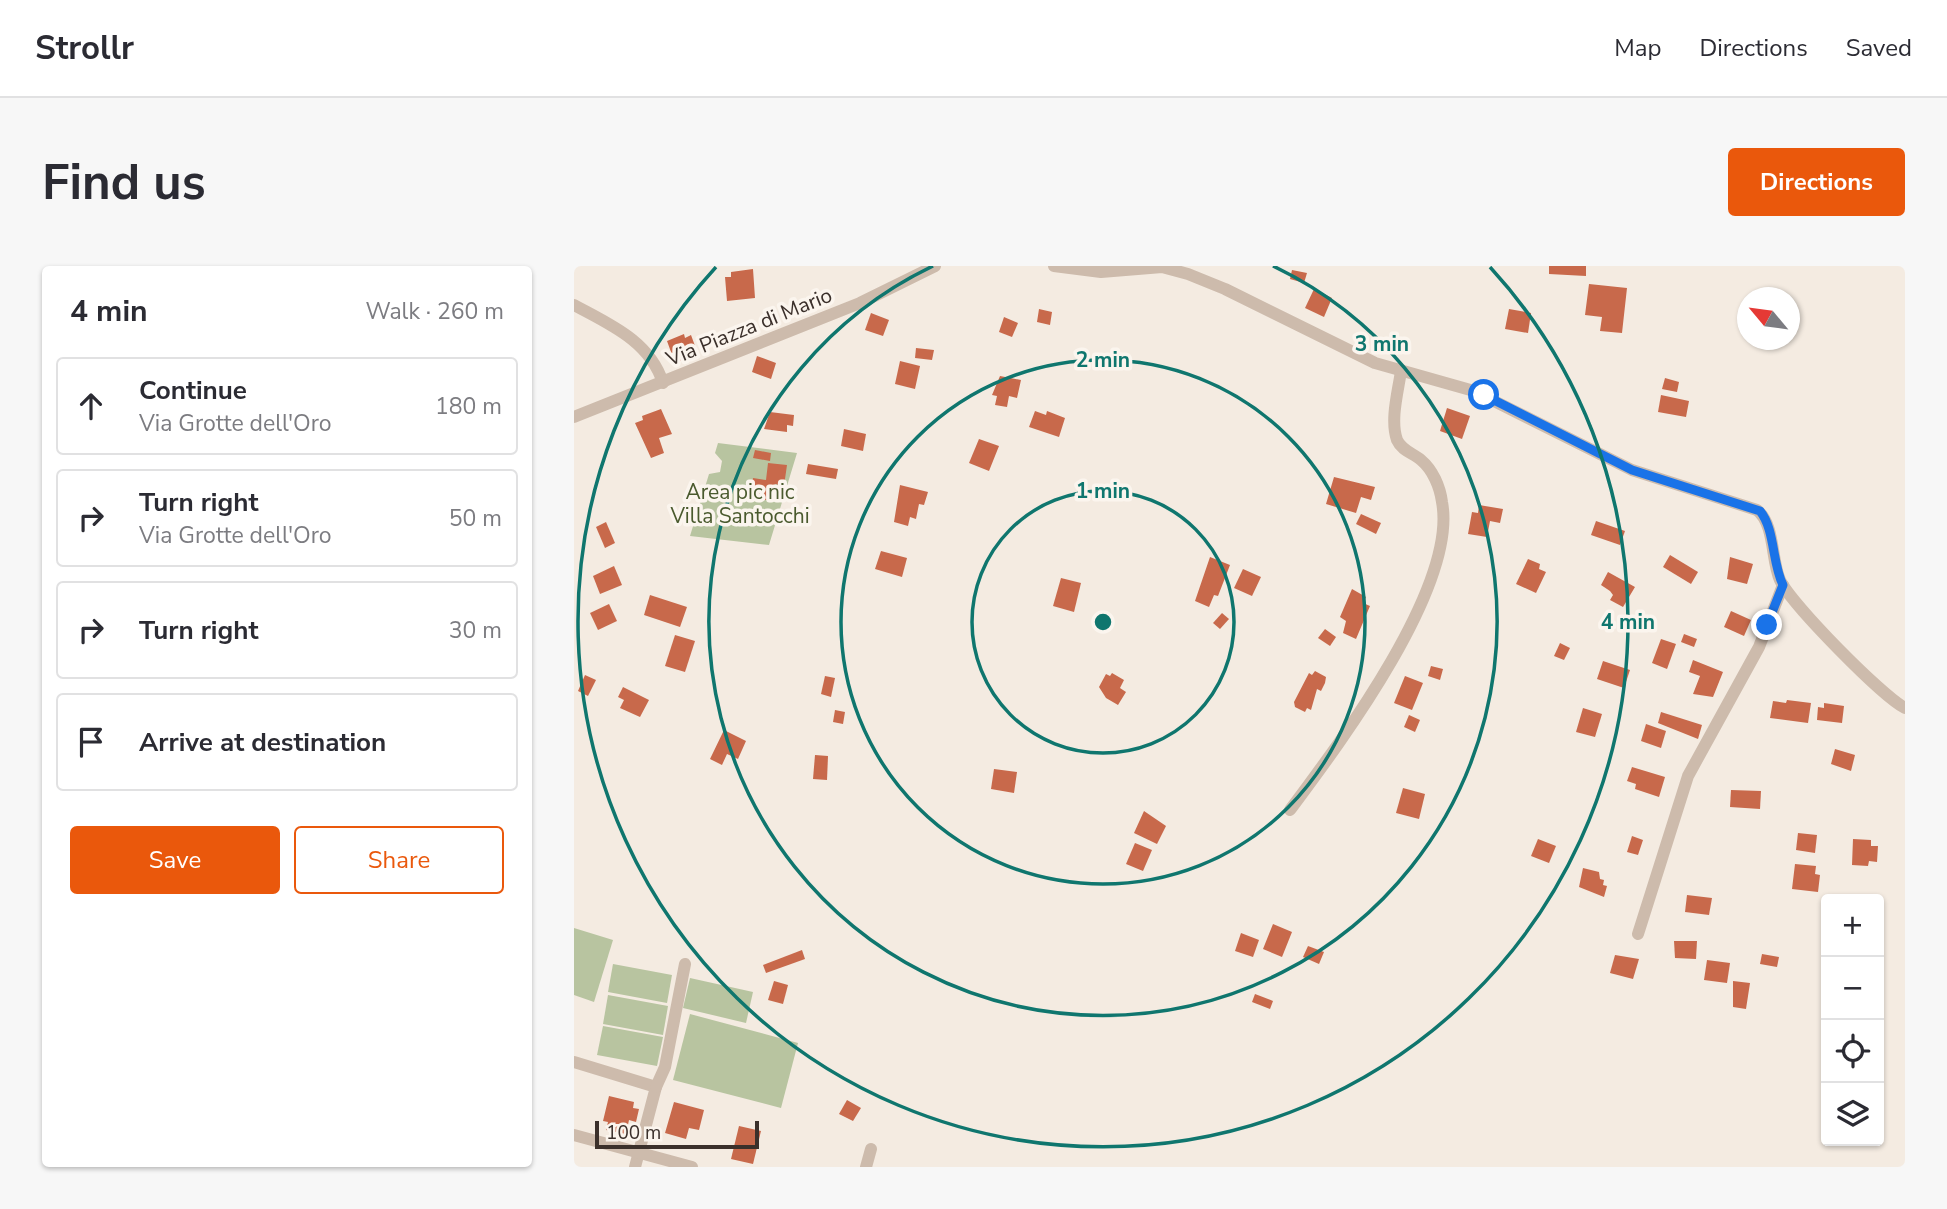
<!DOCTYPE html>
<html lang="en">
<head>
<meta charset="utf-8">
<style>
  body { margin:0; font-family:"Nunito Sans",sans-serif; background:#f7f7f7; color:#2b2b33 }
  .controls { position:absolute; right:21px; bottom:21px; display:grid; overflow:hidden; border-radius:7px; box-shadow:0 2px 5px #0004 }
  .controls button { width:63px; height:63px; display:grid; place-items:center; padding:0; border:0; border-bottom:2px solid #e1e1e2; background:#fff; color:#2b2b33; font:35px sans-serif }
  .compass { position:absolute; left:1163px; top:21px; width:63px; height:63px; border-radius:50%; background:#fff; box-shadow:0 2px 5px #0004; rotate:299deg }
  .scale { position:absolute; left:21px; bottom:18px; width:164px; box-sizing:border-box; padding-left:7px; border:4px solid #3b302b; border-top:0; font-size:19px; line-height:24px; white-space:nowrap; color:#3b302b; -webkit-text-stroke:5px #fbf5ee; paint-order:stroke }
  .stop { position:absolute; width:21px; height:21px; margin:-16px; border:5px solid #1a73e8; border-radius:50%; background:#fff }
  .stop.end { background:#1a73e8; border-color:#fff; box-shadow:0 2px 7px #0008 }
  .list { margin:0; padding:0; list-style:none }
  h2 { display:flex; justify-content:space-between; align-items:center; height:91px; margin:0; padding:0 28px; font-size:30px }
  h2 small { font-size:23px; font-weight:400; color:#7c7c81 }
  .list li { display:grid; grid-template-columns:46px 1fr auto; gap:21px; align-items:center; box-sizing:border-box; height:98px; margin:0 14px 14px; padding:0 14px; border:2px solid #e1e1e2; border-radius:7px }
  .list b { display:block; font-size:26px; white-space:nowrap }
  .list p { margin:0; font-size:23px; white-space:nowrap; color:#7c7c81 }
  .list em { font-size:23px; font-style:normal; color:#7c7c81 }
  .actions { display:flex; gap:14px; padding:21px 28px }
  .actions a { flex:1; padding:16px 0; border:2px solid #ea580c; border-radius:7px; text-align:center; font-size:24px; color:#ea580c }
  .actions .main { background:#ea580c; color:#fff }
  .icon { flex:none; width:38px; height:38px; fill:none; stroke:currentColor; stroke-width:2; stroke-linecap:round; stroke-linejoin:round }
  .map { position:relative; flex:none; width:1331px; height:901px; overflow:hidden; border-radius:7px }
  header { display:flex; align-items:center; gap:42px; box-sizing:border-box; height:98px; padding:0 35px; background:#fff; border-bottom:2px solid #e1e1e2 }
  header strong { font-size:33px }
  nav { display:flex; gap:38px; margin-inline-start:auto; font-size:24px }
  .intro { display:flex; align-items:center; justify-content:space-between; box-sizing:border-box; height:168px; padding:0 42px }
  h1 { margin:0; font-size:49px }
  .button { padding:18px 32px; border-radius:7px; background:#ea580c; color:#fff; font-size:24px; font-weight:700 }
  main { display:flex; gap:42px; padding:0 42px }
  aside { flex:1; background:#fff; border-radius:7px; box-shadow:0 2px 5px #0004 }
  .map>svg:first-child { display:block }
  .green { fill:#b8c4a0 }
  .building { fill:#c8694b }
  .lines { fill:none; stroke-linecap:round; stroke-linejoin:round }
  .street { stroke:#cdbbac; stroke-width:12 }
  .route { stroke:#1a73e8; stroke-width:9 }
  .ring { fill:none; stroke:#0f766e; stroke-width:3.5 }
  .labels { text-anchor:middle; stroke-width:7; stroke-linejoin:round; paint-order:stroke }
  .street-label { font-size:21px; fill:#3b302b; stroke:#fbf5ee }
  .park-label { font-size:21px; fill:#4a5a2e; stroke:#fbf5ee }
  .centre { fill:#0f766e; stroke:#fbf5ee; stroke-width:3.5 }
  .ring-label { font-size:21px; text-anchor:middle; font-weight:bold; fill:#0f766e; stroke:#fbf5ee; stroke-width:7; stroke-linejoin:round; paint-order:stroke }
</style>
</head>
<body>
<header>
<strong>Strollr</strong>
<nav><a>Map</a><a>Directions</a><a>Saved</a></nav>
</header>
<div class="intro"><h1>Find us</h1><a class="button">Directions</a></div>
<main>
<aside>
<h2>4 min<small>Walk · 260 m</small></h2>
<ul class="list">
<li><svg class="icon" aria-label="ahead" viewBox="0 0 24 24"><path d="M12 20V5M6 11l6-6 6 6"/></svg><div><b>Continue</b><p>Via Grotte dell'Oro</p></div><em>180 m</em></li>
<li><svg class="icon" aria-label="right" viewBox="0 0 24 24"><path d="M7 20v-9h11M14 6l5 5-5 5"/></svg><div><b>Turn right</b><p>Via Grotte dell'Oro</p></div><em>50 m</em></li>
<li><svg class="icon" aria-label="right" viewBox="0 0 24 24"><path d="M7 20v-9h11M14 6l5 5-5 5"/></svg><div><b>Turn right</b></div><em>30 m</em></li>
<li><svg class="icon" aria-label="arrive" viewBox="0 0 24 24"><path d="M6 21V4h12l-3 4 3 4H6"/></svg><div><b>Arrive at destination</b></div></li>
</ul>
<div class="actions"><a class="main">Save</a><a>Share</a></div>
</aside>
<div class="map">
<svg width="1331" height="901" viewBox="0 0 1331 901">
  <rect width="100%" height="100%" fill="#f4ebe1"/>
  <g class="green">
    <polygon points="144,177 223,187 195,279 116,270 135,208 146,206 148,195 141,187"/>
    <polygon points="0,662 39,674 20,736 0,729"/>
    <polygon points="39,698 98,709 93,737 34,726"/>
    <polygon points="116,712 179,726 172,757 109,742"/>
    <polygon points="34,729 94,740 89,769 29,758"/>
    <polygon points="116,748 224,777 207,842 99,814"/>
    <polygon points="29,760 89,771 83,800 23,789"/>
  </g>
  <g class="building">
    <polygon points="975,0 1012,0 1012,10 975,8"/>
    <polygon points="179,3 181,32 153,35 151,11 157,11 157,6"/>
    <polygon points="718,4 733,7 730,17 716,13"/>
    <polygon points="1015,18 1053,22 1048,67 1026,65 1028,51 1011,49"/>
    <polygon points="740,23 758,32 750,51 731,42"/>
    <polygon points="465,43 478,46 476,59 463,56"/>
    <polygon points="935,43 957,47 954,67 931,63"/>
    <polygon points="297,47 315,54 309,70 291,64"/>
    <polygon points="430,51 444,57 438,71 425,66"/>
    <polygon points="110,68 111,72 117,69 124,88 101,97 93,75"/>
    <polygon points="342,82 360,84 358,94 341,92"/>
    <polygon points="183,90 202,97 197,113 178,106"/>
    <polygon points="326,95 346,100 341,123 321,118"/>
    <polygon points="426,110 447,114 443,132 435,130 433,141 421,139 423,130 418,129"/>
    <polygon points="1091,112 1105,116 1103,126 1088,123"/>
    <polygon points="1087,129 1115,135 1112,151 1084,146"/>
    <polygon points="873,142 896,150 888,173 866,165"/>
    <polygon points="87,143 98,168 85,172 90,187 77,192 61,157 69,154 68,150"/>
    <polygon points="461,145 472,149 473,145 491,152 485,171 455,161"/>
    <polygon points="196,146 220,149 219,160 213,159 213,166 190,163"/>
    <polygon points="270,163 292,168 289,185 267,180"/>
    <polygon points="405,173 425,180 415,205 395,197"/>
    <polygon points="181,184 197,187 196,195 179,192"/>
    <polygon points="194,197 213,199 210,220 201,218 199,235 176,232 179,212 192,214"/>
    <polygon points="234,198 264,203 262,213 232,208"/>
    <polygon points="760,211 801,221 797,234 787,231 782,247 752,238"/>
    <polygon points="326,219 354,226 350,239 345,238 342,253 336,251 334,260 320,256"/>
    <polygon points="905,239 929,243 926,257 916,255 913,271 894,268 898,246 904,247"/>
    <polygon points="787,248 807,257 802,268 782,258"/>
    <polygon points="1022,255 1051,265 1046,279 1017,269"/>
    <polygon points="32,256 41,277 31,282 22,261"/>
    <polygon points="307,285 333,292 328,311 301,303"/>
    <polygon points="1096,289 1124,306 1117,318 1089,301"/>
    <polygon points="636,291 656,299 644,330 640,329 635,341 621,335"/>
    <polygon points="1156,291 1179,298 1173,318 1153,313"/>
    <polygon points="954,293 966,298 965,303 972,306 962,327 942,318"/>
    <polygon points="40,300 48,319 26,328 19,310"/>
    <polygon points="669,303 687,311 678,330 660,322"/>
    <polygon points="1034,306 1061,321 1049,341 1036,334 1039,329 1036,325 1027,319"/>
    <polygon points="487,312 507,317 500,346 479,340"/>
    <polygon points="778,323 792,331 789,337 796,340 782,373 769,367 772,355 766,351"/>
    <polygon points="76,329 113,341 106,361 70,349"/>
    <polygon points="35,338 43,355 24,364 16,347"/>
    <polygon points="1157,345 1177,354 1170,370 1150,361"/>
    <polygon points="648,347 655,353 646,363 639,357"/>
    <polygon points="751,363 762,371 756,380 744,372"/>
    <polygon points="1110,368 1123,373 1120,381 1107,376"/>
    <polygon points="101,369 121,375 111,406 91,400"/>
    <polygon points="1087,373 1102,378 1093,403 1078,397"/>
    <polygon points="986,377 996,382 990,394 980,390"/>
    <polygon points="1119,394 1149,406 1139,431 1119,428 1126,410 1115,406"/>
    <polygon points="1029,395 1056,404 1050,422 1023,413"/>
    <polygon points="857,400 869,403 866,414 854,410"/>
    <polygon points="741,405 752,411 751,417 747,425 743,423 737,444 733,442 731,446 721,441 720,436 735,407 738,409"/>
    <polygon points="538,407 550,414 546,422 552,426 544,439 532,432 525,421 532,408 536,410"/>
    <polygon points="11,409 22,414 14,430 4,425"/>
    <polygon points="251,410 261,412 257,431 247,428"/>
    <polygon points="831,410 849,417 838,444 820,437"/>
    <polygon points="49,421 75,434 66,451 46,442 50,434 44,431"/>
    <polygon points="1213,434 1237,437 1234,457 1196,452 1199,435 1212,437"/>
    <polygon points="1250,437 1270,440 1268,457 1243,454 1244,441 1250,442"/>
    <polygon points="1009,442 1028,448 1021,471 1002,466"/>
    <polygon points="261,444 271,446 269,458 259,456"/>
    <polygon points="1087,446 1128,459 1124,473 1084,457"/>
    <polygon points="835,449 846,454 841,466 830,461"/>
    <polygon points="1072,458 1092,465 1087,482 1067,475"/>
    <polygon points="150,464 172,475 164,493 153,488 148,499 136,493"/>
    <polygon points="1261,483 1281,489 1277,505 1257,498"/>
    <polygon points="241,489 254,490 253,514 239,513"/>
    <polygon points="1058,501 1091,511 1085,531 1061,523 1062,518 1053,515"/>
    <polygon points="420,503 443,506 440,527 417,523"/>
    <polygon points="829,522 851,528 845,553 822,547"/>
    <polygon points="1157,524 1187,525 1186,543 1156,541"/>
    <polygon points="570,545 592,560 583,578 560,567"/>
    <polygon points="1224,567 1243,569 1241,587 1222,584"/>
    <polygon points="1058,570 1069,574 1064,589 1053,586"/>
    <polygon points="964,573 982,580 975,597 957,590"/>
    <polygon points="1279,573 1297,574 1297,580 1304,580 1303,596 1295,595 1294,600 1278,599"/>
    <polygon points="561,577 578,584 569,605 552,598"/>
    <polygon points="1221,598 1242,600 1241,608 1246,609 1244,626 1218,623"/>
    <polygon points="1009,602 1025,606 1026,613 1030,614 1029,619 1033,620 1030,631 1005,621"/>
    <polygon points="1113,629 1138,632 1135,649 1111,646"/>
    <polygon points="699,658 718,666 708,691 689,683"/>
    <polygon points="667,667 685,674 679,691 661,685"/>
    <polygon points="1100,675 1123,675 1122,693 1101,692"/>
    <polygon points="734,680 750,686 745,698 729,691"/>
    <polygon points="228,684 231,693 192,707 189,699"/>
    <polygon points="1188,688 1205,691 1203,701 1186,698"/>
    <polygon points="1041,689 1065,693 1059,713 1036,707"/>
    <polygon points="1133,694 1156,697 1153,717 1130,714"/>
    <polygon points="200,715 214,719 209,738 194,734"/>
    <polygon points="1159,715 1176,717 1172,743 1159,741"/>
    <polygon points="681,728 699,735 696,743 678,736"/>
    <polygon points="35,830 60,836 59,842 65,843 62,856 55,854 52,868 32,864 34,856 29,855"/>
    <polygon points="273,834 287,842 279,855 265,848"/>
    <polygon points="100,836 130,844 125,864 115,862 112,873 91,867"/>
    <polygon points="165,860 187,865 179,898 157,893"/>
  </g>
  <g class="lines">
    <g class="street">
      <path d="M480,0L527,6L588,1L614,8L651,23L801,97L900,125L1058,204L1183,244C1201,258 1197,294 1206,314C1217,338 1308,430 1331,442"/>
      <path d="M0,39C35,58 76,75 89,117"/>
      <polyline points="0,151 286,37 361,0"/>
      <path d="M716,544C766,477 884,320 868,236C866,221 859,204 847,194C839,187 828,185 823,174C816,154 824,126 827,105"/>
      <polyline points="1064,668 1114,510 1185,381 1209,319"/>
      <polyline points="0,796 82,821 61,901"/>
      <polyline points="82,821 91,801 111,698"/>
      <polyline points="0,869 118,901"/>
      <polyline points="292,901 297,883"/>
    </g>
  </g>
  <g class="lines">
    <path class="route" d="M910,129L1058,204L1186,245C1201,263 1198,297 1209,319L1193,359"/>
  </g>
  <g class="ring">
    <circle cx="529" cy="356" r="131"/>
    <circle cx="529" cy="356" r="262"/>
    <path d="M699 0A394 394 0 1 1 359 0"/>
    <path d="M916 1A525 525 0 1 1 142 1"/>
  </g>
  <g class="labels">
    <g class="street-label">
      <text transform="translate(175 61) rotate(-22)" y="7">Via Piazza di Mario</text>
    </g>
    <g class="park-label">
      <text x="166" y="233">Area pic nic<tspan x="166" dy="24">Villa Santocchi</tspan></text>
    </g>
  </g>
  <circle cx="529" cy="356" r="10" class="centre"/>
  <g class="ring-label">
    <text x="808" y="85">3 min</text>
    <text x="529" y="101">2 min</text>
    <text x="529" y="232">1 min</text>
    <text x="1054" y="363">4 min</text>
  </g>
</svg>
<div class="controls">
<button>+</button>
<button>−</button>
<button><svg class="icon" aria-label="locate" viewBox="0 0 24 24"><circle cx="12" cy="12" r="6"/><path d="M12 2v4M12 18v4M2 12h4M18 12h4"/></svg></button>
<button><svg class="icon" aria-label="layers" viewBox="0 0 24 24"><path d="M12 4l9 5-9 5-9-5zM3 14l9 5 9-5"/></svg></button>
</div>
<svg class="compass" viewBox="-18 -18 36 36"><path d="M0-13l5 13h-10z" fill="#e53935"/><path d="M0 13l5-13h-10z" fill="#7c7c81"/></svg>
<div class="scale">100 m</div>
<div class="stop" style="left:910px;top:129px"></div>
<div class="stop end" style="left:1193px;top:359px"></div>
</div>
</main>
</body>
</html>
